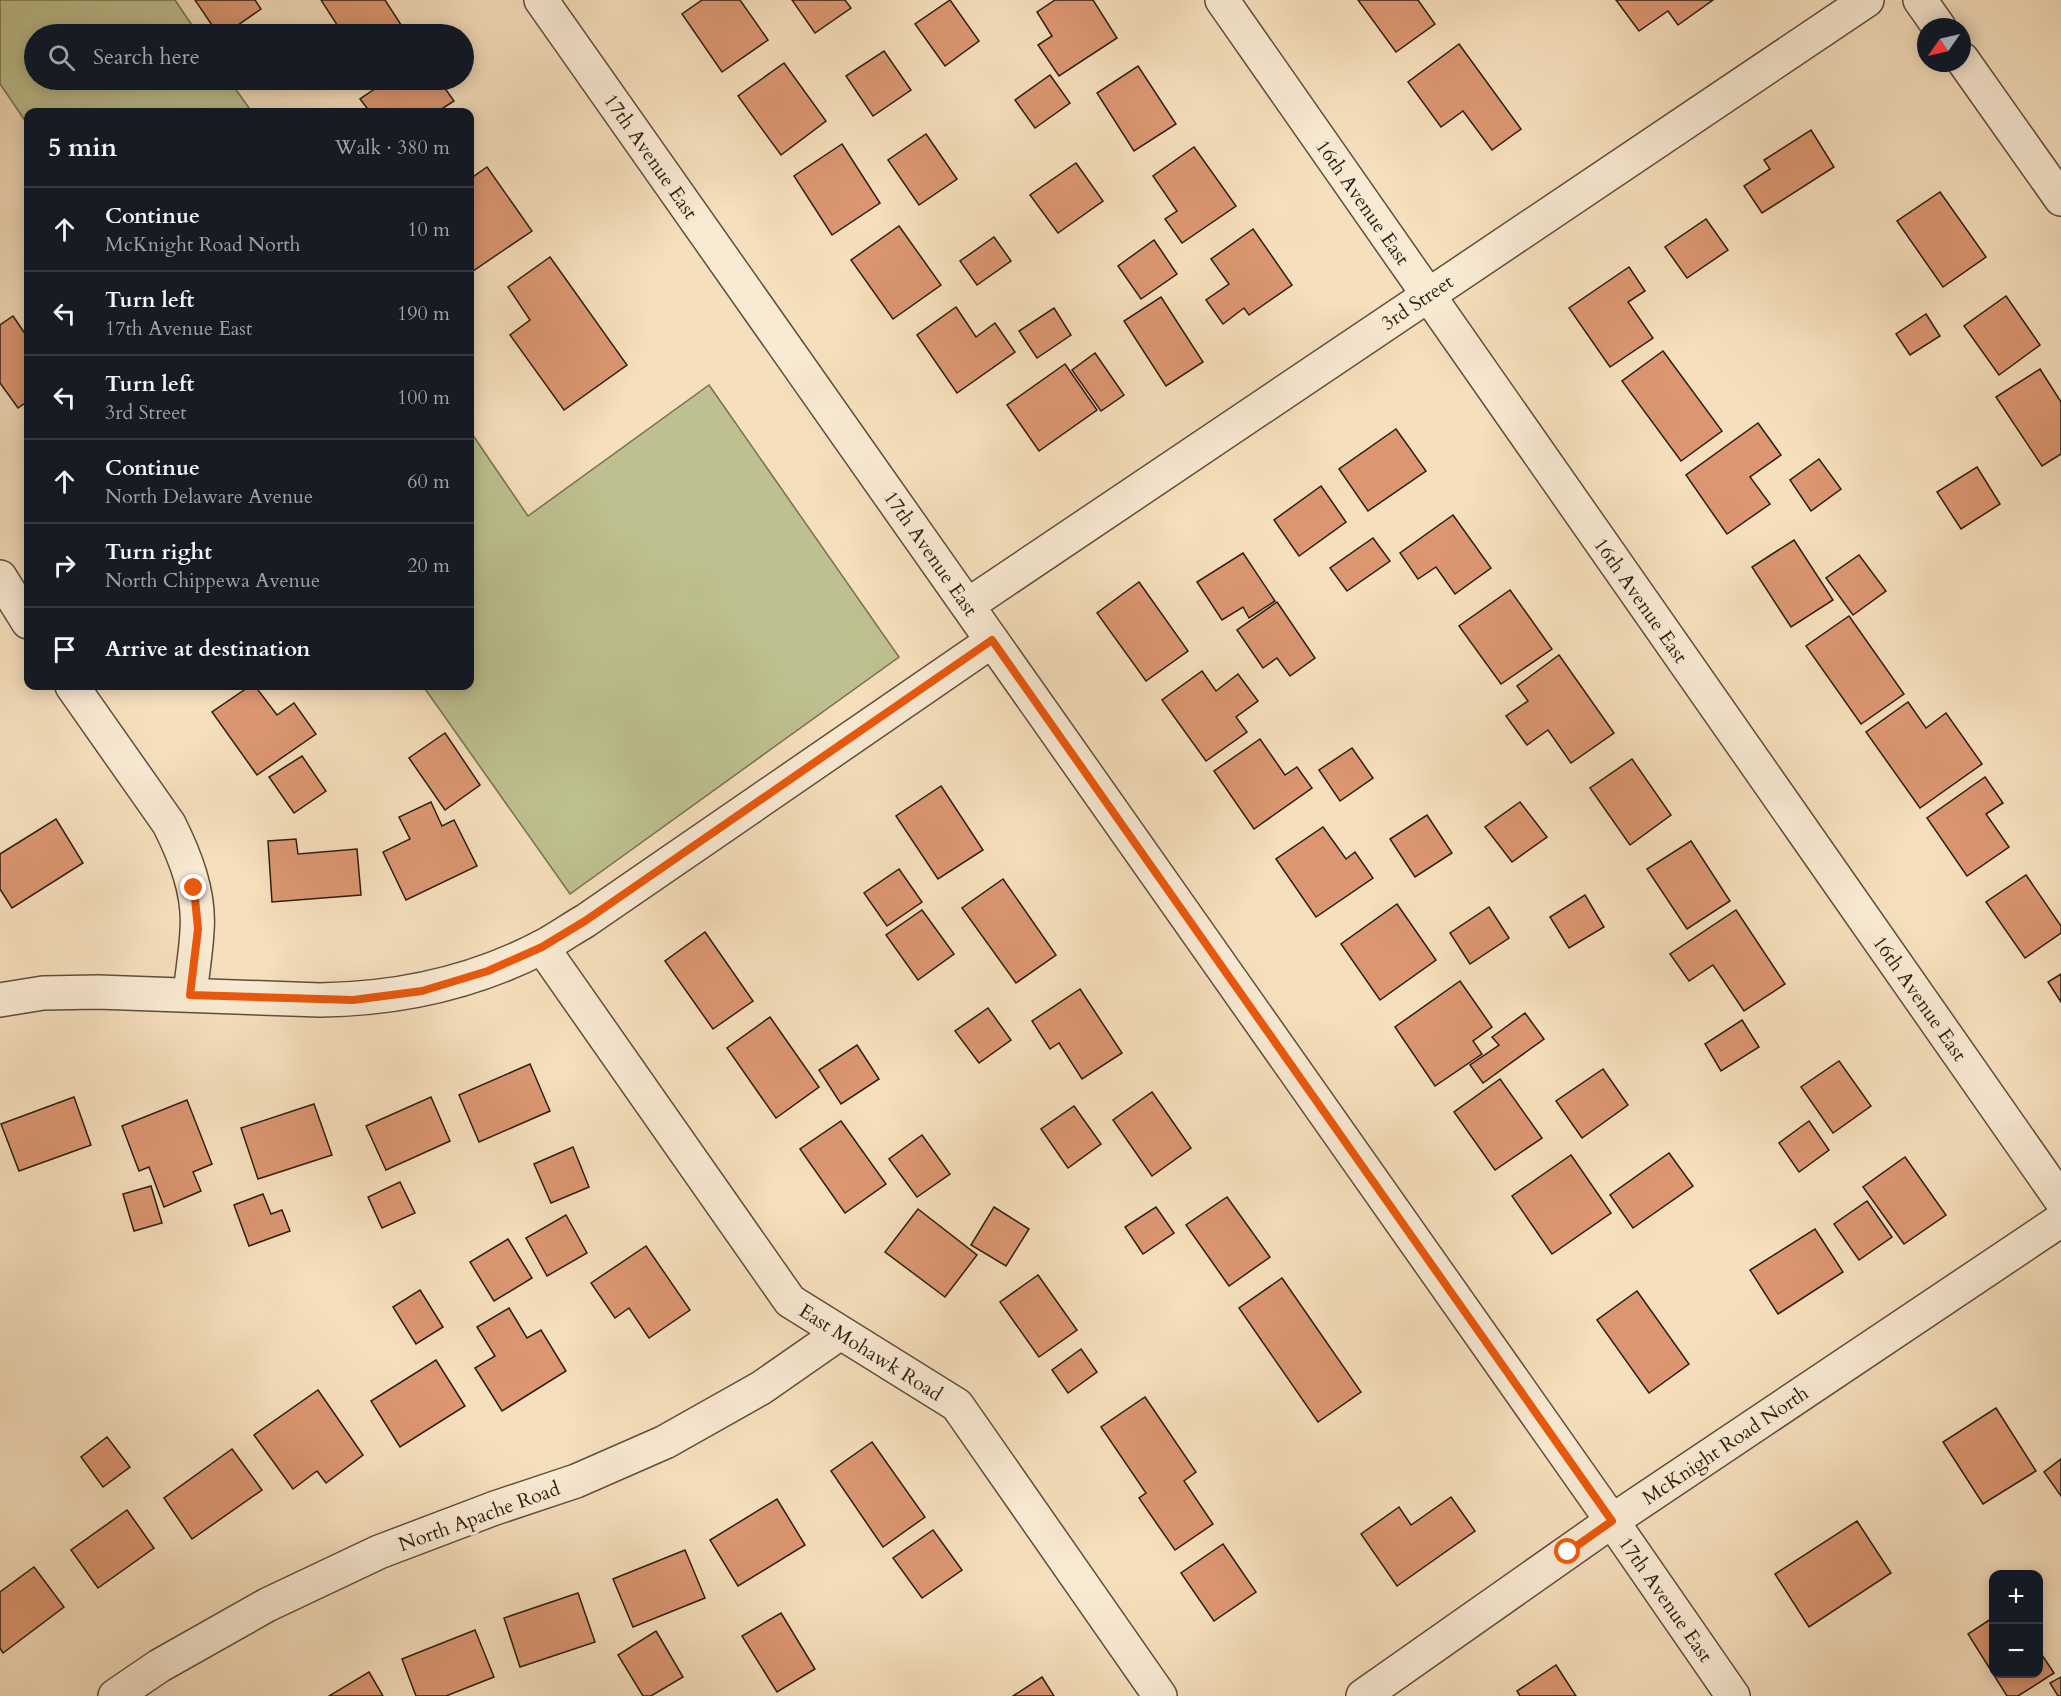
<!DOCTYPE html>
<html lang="en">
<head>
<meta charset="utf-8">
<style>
  body { margin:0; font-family:Cardo,serif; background:#242831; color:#f1f3f6 }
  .controls { position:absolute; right:18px; bottom:18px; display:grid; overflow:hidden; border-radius:12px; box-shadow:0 3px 15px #0003 }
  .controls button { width:54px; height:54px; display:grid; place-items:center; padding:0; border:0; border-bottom:2px solid #363941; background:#171b24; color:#f1f3f6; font:30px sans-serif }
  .compass { position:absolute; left:1917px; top:18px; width:54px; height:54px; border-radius:50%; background:#171b24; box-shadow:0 3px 15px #0003; rotate:236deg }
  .stop { position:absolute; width:18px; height:18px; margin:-14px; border:4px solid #ea580c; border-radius:50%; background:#fff }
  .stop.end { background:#ea580c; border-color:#fff; box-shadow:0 2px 6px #0008 }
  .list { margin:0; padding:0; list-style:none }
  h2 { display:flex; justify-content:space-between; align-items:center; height:78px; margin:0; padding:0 24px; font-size:26px }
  h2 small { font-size:20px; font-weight:400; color:#9ea1a6 }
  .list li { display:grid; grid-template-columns:39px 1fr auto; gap:18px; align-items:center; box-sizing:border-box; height:84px; padding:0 24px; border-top:2px solid #363941 }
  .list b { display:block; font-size:22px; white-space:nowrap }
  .list p { margin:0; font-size:20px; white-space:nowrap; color:#9ea1a6 }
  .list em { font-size:20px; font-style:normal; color:#9ea1a6 }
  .icon { flex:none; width:33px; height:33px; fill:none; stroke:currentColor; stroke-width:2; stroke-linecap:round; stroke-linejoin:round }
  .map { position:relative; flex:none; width:2061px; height:1696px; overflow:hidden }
  .search { position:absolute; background:#171b24; box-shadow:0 3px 15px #0003; left:24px; top:24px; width:450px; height:66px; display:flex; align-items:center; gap:15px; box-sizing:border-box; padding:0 21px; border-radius:33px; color:#9ea1a6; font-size:22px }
  .panel { position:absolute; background:#171b24; box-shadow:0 3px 15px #0003; left:24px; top:108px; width:450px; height:582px; border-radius:12px }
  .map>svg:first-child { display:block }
  .green { fill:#bec18f; stroke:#767050; stroke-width:1.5 }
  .building { fill:#dc9772; stroke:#2d1e11; stroke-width:1.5 }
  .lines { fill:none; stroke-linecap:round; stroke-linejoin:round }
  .minor-casing { stroke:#5f4e3c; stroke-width:36 }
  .minor { stroke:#f9ead3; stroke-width:33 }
  .route { stroke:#ea580c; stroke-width:8 }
  .labels { text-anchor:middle; stroke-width:6; stroke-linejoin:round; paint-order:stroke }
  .street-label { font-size:20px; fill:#2d1e11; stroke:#f9ead3 }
</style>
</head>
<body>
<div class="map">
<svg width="2061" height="1696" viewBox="0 0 2061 1696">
  <rect width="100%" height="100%" fill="#f6dfbc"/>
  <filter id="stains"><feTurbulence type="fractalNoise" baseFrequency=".00333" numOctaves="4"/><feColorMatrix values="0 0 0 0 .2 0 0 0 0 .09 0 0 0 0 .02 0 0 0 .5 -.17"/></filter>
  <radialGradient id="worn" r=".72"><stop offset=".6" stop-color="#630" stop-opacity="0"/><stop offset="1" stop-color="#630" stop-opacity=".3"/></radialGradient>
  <g class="green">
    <polygon points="0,0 175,0 198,34 34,34 34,80 229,80 252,112 28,112 28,125 0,84"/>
    <polygon points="709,385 899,657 570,894 423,686 470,686 470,431 528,516"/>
  </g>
  <g class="building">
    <polygon points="195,0 255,0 261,9 225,34 218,34"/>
    <polygon points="321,0 385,0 407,34 343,34"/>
    <polygon points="702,0 740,0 768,40 722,72 682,14"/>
    <polygon points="792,0 845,0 851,8 815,33"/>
    <polygon points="950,0 979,41 945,66 915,24"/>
    <polygon points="1055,0 1093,0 1117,38 1059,76 1038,45 1052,36 1037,12"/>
    <polygon points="1358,0 1418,0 1435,24 1396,52"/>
    <polygon points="1616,0 1713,0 1678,25 1668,11 1639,31"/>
    <polygon points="1459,44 1521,129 1492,150 1463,111 1441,127 1408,82"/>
    <polygon points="884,51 911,90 873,116 846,76"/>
    <polygon points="784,63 826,121 781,155 738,96"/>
    <polygon points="1138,66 1176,124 1134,151 1097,93"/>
    <polygon points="1050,75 1070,103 1035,128 1015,100"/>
    <polygon points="388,80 439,80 454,101 437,112 370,112 360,99"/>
    <polygon points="1811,130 1834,167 1762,213 1744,186 1770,169 1764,160"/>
    <polygon points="926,134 957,179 919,205 888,160"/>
    <polygon points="842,144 880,203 832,235 794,176"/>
    <polygon points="1194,147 1236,206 1182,243 1165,219 1177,211 1153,176"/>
    <polygon points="1076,163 1103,201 1058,233 1030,195"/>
    <polygon points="487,167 532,231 470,273 470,179"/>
    <polygon points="1940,192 1986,257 1943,287 1897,221"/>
    <polygon points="1706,219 1728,250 1687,278 1665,247"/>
    <polygon points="899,226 941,285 893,319 851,260"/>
    <polygon points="1253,229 1292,285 1249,315 1244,308 1223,324 1206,300 1229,284 1211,259"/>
    <polygon points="994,237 1011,261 977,285 960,261"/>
    <polygon points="1154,240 1177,274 1141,299 1118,266"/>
    <polygon points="550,257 627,365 564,410 510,335 530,320 508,287"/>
    <polygon points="1629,267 1645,291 1628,302 1653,338 1610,367 1569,308"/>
    <polygon points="2006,296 2040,345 1999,375 1964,326"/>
    <polygon points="1161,297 1203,362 1166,386 1124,321"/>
    <polygon points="956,307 976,337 995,323 1015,352 957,393 917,335"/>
    <polygon points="1054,308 1071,335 1037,358 1019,331"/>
    <polygon points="1926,314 1940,336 1910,355 1896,334"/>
    <polygon points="13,316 28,338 28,401 18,408 0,383 0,325"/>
    <polygon points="1663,351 1722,431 1681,461 1622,381"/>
    <polygon points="1095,353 1124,395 1101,411 1072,370"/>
    <polygon points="1065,364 1097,410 1039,451 1007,405"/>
    <polygon points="2040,369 2061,402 2061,454 2042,466 1996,397"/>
    <polygon points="1758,423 1781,455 1750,477 1770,504 1727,534 1686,475"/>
    <polygon points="1396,429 1426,471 1368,511 1339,469"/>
    <polygon points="1819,459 1841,489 1811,511 1790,480"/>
    <polygon points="1977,467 2000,504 1961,529 1937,492"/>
    <polygon points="1321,486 1346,522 1299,556 1274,520"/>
    <polygon points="1453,515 1491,568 1455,594 1436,567 1418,579 1400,553"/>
    <polygon points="1373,538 1390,561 1347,591 1330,568"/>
    <polygon points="1794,540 1833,600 1791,627 1752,567"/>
    <polygon points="1243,553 1275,601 1249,618 1243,607 1222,620 1197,582"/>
    <polygon points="1859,555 1886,591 1853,615 1826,578"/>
    <polygon points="1139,582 1188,651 1146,681 1097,613"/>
    <polygon points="1510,590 1552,649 1501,684 1459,626"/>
    <polygon points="1277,602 1315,658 1290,676 1277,658 1263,668 1237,630"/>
    <polygon points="1849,616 1904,694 1861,724 1806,646"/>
    <polygon points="1559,655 1614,733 1571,763 1548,730 1527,745 1506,716 1528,701 1517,686"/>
    <polygon points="1202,671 1216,691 1238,674 1258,701 1236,717 1247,732 1206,761 1162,700"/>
    <polygon points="250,686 255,686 277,715 294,703 316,734 257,775 212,712"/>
    <polygon points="1908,702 1926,728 1946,713 1982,764 1920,808 1866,732"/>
    <polygon points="445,733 480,785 445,810 409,758"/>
    <polygon points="1260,739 1285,775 1297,767 1312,788 1254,829 1214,771"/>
    <polygon points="1352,748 1373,778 1340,801 1319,770"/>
    <polygon points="302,756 326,791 294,813 269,777"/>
    <polygon points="1632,759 1671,815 1630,845 1590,788"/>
    <polygon points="1985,777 2003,803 1986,814 2009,847 1967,876 1927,818"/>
    <polygon points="941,786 983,850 938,879 896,816"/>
    <polygon points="431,802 442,826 454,820 477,866 406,900 383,852 410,839 399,817"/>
    <polygon points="1520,802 1547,837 1512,862 1485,827"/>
    <polygon points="1427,815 1452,853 1415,877 1390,839"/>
    <polygon points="56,819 83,863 12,908 0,889 0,854"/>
    <polygon points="1323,827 1346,859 1355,852 1373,878 1316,917 1276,859"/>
    <polygon points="296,839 298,854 357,849 361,895 272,902 268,841"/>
    <polygon points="1691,841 1730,901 1687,929 1647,869"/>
    <polygon points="899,869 922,902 887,926 864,893"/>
    <polygon points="2026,875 2061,926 2061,933 2025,958 1986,902"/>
    <polygon points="1003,879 1056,955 1016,983 962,908"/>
    <polygon points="1585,895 1604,927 1569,948 1550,917"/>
    <polygon points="1397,904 1436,960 1380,1000 1341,944"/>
    <polygon points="1489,907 1509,938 1470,964 1450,933"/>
    <polygon points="922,910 954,954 918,980 886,935"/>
    <polygon points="1736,910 1785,984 1744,1011 1713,965 1689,981 1670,954"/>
    <polygon points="705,932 753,1001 713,1029 665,961"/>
    <polygon points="2061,974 2061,1002 2048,982"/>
    <polygon points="1460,981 1492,1027 1473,1041 1482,1054 1435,1086 1395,1027"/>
    <polygon points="1080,989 1122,1053 1082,1079 1059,1043 1050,1049 1032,1021"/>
    <polygon points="988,1008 1011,1040 979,1063 955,1031"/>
    <polygon points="1525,1013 1544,1039 1483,1083 1470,1065 1499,1045 1492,1037"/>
    <polygon points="770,1017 819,1087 776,1118 727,1048"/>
    <polygon points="1742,1020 1759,1047 1721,1071 1705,1044"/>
    <polygon points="857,1045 879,1079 841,1104 819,1070"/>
    <polygon points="1839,1061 1871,1106 1833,1133 1801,1087"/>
    <polygon points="530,1064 550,1111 479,1142 459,1095"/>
    <polygon points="1603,1069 1628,1105 1582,1138 1556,1101"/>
    <polygon points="1500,1079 1542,1138 1495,1170 1454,1112"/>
    <polygon points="1152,1092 1191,1148 1152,1176 1113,1120"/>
    <polygon points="74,1097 91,1145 19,1171 1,1124"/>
    <polygon points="431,1097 450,1141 386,1170 366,1126"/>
    <polygon points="187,1100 212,1164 193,1172 201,1191 164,1207 149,1167 139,1171 122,1126"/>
    <polygon points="314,1104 332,1155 258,1179 241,1128"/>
    <polygon points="1074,1106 1101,1144 1068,1168 1041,1129"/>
    <polygon points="841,1121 886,1184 845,1213 800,1149"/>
    <polygon points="1809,1121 1829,1150 1799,1172 1779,1143"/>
    <polygon points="922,1135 950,1174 917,1197 889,1159"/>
    <polygon points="573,1147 589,1187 551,1203 534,1164"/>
    <polygon points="1669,1153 1693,1186 1633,1228 1610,1195"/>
    <polygon points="1571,1155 1611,1213 1552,1254 1512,1196"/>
    <polygon points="1905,1157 1946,1215 1904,1244 1863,1187"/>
    <polygon points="400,1182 415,1213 382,1228 368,1197"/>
    <polygon points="151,1186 162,1223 134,1231 123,1194"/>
    <polygon points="263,1194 271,1214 282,1210 290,1231 249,1246 234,1205"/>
    <polygon points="1227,1197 1270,1257 1229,1286 1186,1225"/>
    <polygon points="1867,1201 1892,1237 1859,1260 1834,1224"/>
    <polygon points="994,1207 1029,1229 1006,1266 971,1245"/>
    <polygon points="1156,1207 1174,1233 1143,1254 1125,1227"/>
    <polygon points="918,1209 977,1255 945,1297 885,1252"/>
    <polygon points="566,1215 587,1253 547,1276 526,1238"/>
    <polygon points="1815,1229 1843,1272 1778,1314 1750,1270"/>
    <polygon points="508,1239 532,1278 494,1301 470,1262"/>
    <polygon points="646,1246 690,1310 649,1338 629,1308 615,1318 591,1283"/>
    <polygon points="1038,1275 1077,1330 1039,1357 1000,1302"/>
    <polygon points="1282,1278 1361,1392 1318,1422 1239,1308"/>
    <polygon points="420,1290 443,1327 416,1344 393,1307"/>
    <polygon points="1637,1291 1689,1364 1649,1393 1597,1320"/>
    <polygon points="509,1308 527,1338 541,1330 566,1371 502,1411 475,1368 495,1356 477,1327"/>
    <polygon points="1081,1349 1097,1372 1068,1393 1052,1370"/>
    <polygon points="436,1360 465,1406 400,1447 371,1401"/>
    <polygon points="318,1390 363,1455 326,1483 317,1471 293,1489 254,1435"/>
    <polygon points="1145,1397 1196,1472 1184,1481 1213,1524 1175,1550 1139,1498 1146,1493 1101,1427"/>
    <polygon points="1996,1408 2036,1471 1983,1504 1943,1442"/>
    <polygon points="107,1437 130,1467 103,1487 81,1457"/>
    <polygon points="872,1442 925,1517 883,1547 831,1471"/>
    <polygon points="232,1449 262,1490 192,1539 164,1498"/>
    <polygon points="2061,1459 2061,1496 2044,1472"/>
    <polygon points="1451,1497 1475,1531 1397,1586 1361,1534 1399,1507 1411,1525"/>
    <polygon points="777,1499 805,1545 738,1586 710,1540"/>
    <polygon points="127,1510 154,1548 98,1588 71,1550"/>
    <polygon points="1857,1521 1891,1573 1809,1627 1775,1574"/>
    <polygon points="933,1530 962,1570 922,1598 893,1558"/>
    <polygon points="1223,1544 1256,1592 1214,1621 1181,1573"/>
    <polygon points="685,1550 705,1598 633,1627 613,1579"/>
    <polygon points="34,1567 64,1607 3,1653 0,1648 0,1592"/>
    <polygon points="578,1593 595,1642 520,1667 504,1618"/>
    <polygon points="781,1613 815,1669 777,1692 742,1636"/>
    <polygon points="1994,1617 1994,1674 2038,1674 2038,1649 2054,1673 2018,1696 2007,1696 1968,1634"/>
    <polygon points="475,1630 494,1677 446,1696 416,1696 402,1659"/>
    <polygon points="656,1631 683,1677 651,1696 643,1696 618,1655"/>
    <polygon points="1556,1665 1576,1696 1520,1696 1517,1691"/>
    <polygon points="369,1672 383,1696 329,1696"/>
    <polygon points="1042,1677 1054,1696 1013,1696"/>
    <polygon points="2061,1677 2061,1696 2058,1696 2050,1683"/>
  </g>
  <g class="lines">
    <defs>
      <g id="minor">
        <polyline points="541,0 1612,1521 1733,1696"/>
        <polyline points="1222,0 2061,1200"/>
        <polyline points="1920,0 1939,27"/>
        <polyline points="1962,59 2061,199"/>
        <polyline points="0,577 28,622"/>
        <polyline points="968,605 1867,0"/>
        <path d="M72,686L169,824C185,856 200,893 197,931C196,952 192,974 190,995"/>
        <polyline points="542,947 790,1301 957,1405 1160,1696"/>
        <path d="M0,1000L43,993L98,992L320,1000C397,999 473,983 542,947C557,939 571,929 585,921L992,641"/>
        <polyline points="115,1696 159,1666 267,1605 379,1552 495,1508 576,1481 665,1442 761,1388 840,1333"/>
        <polyline points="1363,1696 1612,1521 2061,1220"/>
      </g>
    </defs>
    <use href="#minor" class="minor-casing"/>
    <use href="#minor" class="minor"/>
  </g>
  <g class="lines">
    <polyline class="route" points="194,888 198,929 190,995 353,1000 422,991 488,971 542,947 585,921 992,640 1612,1521 1568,1552"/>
  </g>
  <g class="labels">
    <g class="street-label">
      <text transform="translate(651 156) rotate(55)" y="7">17th Avenue East</text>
      <text transform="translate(1363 202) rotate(55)" y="7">16th Avenue East</text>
      <text transform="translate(1417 302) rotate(-34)" y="7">3rd Street</text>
      <text transform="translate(931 553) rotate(55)" y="7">17th Avenue East</text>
      <text transform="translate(1641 600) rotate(55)" y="7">16th Avenue East</text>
      <text transform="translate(1920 998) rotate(55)" y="7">16th Avenue East</text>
      <text transform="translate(871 1352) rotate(32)" y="7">East Mohawk Road</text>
      <text transform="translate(1725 1445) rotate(-34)" y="7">McKnight Road North</text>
      <text transform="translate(479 1516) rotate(-20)" y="7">North Apache Road</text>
      <text transform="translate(1666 1599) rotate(55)" y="7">17th Avenue East</text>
    </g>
  </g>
  <rect width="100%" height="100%" filter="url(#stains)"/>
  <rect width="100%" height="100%" fill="url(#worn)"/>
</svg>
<div class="controls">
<button>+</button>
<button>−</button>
</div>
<svg class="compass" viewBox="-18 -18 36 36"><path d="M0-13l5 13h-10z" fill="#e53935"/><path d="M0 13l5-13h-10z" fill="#9ea1a6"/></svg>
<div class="stop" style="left:1568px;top:1552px"></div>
<div class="stop end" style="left:194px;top:888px"></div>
<div class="search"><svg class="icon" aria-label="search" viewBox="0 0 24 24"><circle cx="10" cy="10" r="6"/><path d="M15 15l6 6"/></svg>Search here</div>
<section class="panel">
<h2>5 min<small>Walk · 380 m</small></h2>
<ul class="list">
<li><svg class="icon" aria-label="ahead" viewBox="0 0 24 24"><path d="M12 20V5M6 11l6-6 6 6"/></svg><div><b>Continue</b><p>McKnight Road North</p></div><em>10 m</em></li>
<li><svg class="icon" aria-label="left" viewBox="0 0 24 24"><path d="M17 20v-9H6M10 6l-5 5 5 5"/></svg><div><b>Turn left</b><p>17th Avenue East</p></div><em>190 m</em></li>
<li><svg class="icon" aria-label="left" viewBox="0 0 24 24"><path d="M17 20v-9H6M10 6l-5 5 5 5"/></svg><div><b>Turn left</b><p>3rd Street</p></div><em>100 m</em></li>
<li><svg class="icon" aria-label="ahead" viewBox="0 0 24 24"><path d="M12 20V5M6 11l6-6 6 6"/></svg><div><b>Continue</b><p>North Delaware Avenue</p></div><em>60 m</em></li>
<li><svg class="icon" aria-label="right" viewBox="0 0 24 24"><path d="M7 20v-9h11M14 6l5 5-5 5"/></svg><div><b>Turn right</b><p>North Chippewa Avenue</p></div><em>20 m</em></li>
<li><svg class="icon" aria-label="arrive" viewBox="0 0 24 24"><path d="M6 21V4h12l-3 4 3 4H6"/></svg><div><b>Arrive at destination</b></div></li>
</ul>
</section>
</div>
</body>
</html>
